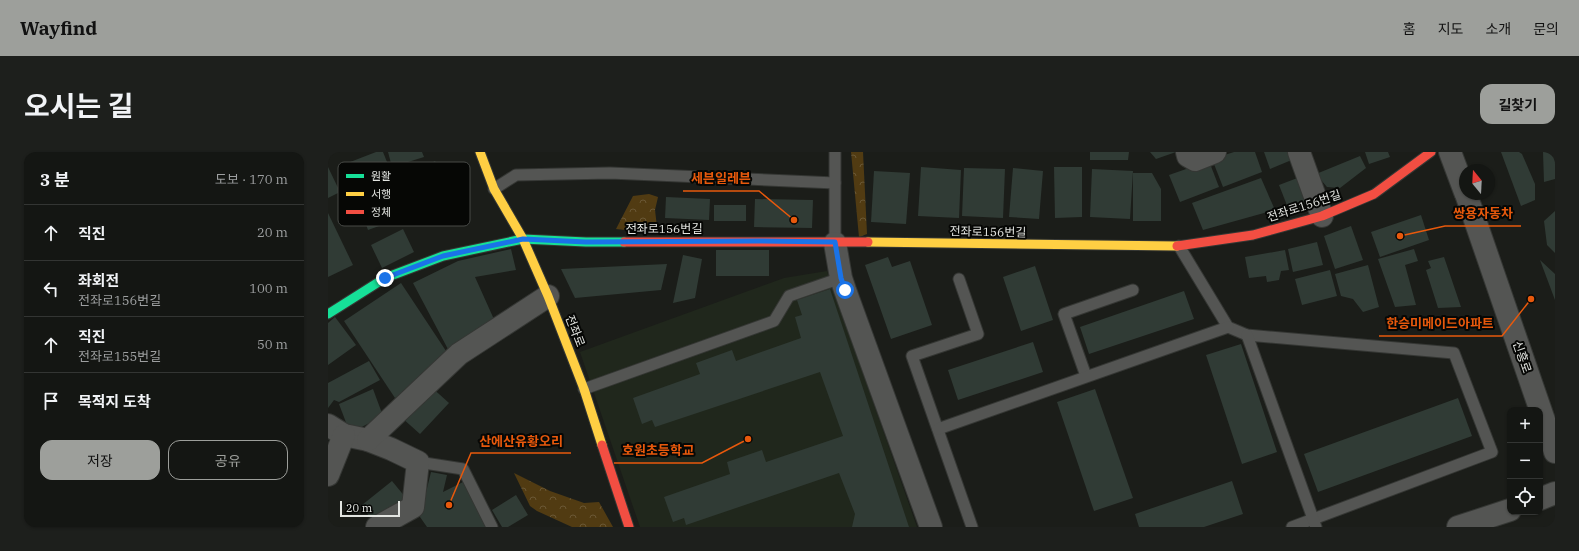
<!DOCTYPE html>
<html lang="ko">
<head>
<meta charset="utf-8">
<style>
  body { margin:0; font-family:"IBM Plex Serif","Noto Sans KR",serif; background:#1d1f1c; color:#f1f3f6 }
  .controls { position:absolute; right:12px; bottom:12px; display:grid; overflow:hidden; border-radius:8px; box-shadow:0 1px 3px #0004 }
  .controls button { width:36px; height:36px; display:grid; place-items:center; padding:0; border:0; border-bottom:1px solid #333533; background:#141613; color:#f1f3f6; font:20px sans-serif }
  .compass { position:absolute; left:1131px; top:12px; width:36px; height:36px; border-radius:50%; background:#141613; box-shadow:0 1px 3px #0004; rotate:342deg }
  .scale { position:absolute; left:12px; bottom:10px; width:60px; box-sizing:border-box; padding-left:4px; border:2px solid #e3e5e1; border-top:0; font-size:11px; line-height:14px; white-space:nowrap; color:#e3e5e1; -webkit-text-stroke:3px #060705; paint-order:stroke }
  .stop { position:absolute; width:12px; height:12px; margin:-9px; border:3px solid #1a73e8; border-radius:50%; background:#fff }
  .stop.end { background:#1a73e8; border-color:#fff; box-shadow:0 1px 4px #0008 }
  .list { margin:0; padding:0; list-style:none }
  h2 { display:flex; justify-content:space-between; align-items:center; height:52px; margin:0; padding:0 16px; font-size:17px }
  h2 small { font-size:13px; font-weight:400; color:#9d9fa0 }
  .list li { display:grid; grid-template-columns:26px 1fr auto; gap:12px; align-items:center; box-sizing:border-box; height:56px; padding:0 16px; border-top:1px solid #333533 }
  .list b { display:block; font-size:15px; white-space:nowrap }
  .list p { margin:0; font-size:13px; white-space:nowrap; color:#9d9fa0 }
  .list em { font-size:13px; font-style:normal; color:#9d9fa0 }
  .actions { display:flex; gap:8px; padding:12px 16px }
  .actions a { flex:1; padding:9px 0; border:1px solid #9d9f9b; border-radius:12px; text-align:center; font-size:14px; color:#9d9f9b }
  .actions .main { background:#9d9f9b; color:#111 }
  .icon { flex:none; width:22px; height:22px; fill:none; stroke:currentColor; stroke-width:2; stroke-linecap:round; stroke-linejoin:round }
  .map { position:relative; flex:none; width:1227px; height:375px; overflow:hidden; border-radius:12px }
  header { display:flex; align-items:center; gap:24px; box-sizing:border-box; height:56px; padding:0 20px; background:#9d9f9b; color:#111 }
  header strong { font-size:19px }
  nav { display:flex; gap:22px; margin-inline-start:auto; font-size:14px }
  .intro { display:flex; align-items:center; justify-content:space-between; box-sizing:border-box; height:96px; padding:0 24px }
  h1 { margin:0; font-size:28px }
  .button { padding:10px 18px; border-radius:12px; background:#9d9f9b; color:#111; font-size:14px; font-weight:700 }
  main { display:flex; gap:24px; padding:0 24px }
  aside { flex:1; background:#141613; border-radius:12px; box-shadow:0 1px 3px #0004 }
  .map>svg:first-child { display:block }
  .built { fill:#20271c }
  .forest { fill:url(#forest-crowns) }
  .building { fill:#303b35 }
  .lines { fill:none; stroke-linecap:round; stroke-linejoin:round }
  .lane-casing { stroke:#353734; stroke-width:13 }
  .street-casing { stroke:#353734; stroke-width:24 }
  .fast-casing { stroke:#353734; stroke-width:11 }
  .slow-casing { stroke:#353734; stroke-width:11 }
  .jam-casing { stroke:#353734; stroke-width:11 }
  .lane { stroke:#545553; stroke-width:11 }
  .street { stroke:#545553; stroke-width:22 }
  .fast { stroke:#16e098; stroke-width:9 }
  .slow { stroke:#ffcf43; stroke-width:9 }
  .jam { stroke:#f24e42; stroke-width:9 }
  .route { stroke:#1a73e8; stroke-width:5 }
  .labels { text-anchor:middle; stroke-width:4; stroke-linejoin:round; paint-order:stroke }
  .street-label { font-size:12px; fill:#e3e5e1; stroke:#060705 }
  .key { fill:#060705; stroke:#484a47; stroke-width:1 }
  .key-label { font-size:11px; fill:#e3e5e1 }
  .leader { fill:none; stroke:#e8590c; stroke-width:1.5 }
  .callout-dot { fill:#e8590c; stroke:#060705; stroke-width:1.5 }
  .callout-label { font-size:13px; text-anchor:middle; font-weight:bold; fill:#e8590c; stroke:#060705; stroke-width:4; stroke-linejoin:round; paint-order:stroke }
</style>
</head>
<body>
<header>
<strong>Wayfind</strong>
<nav><a>홈</a><a>지도</a><a>소개</a><a>문의</a></nav>
</header>
<div class="intro"><h1>오시는 길</h1><a class="button">길찾기</a></div>
<main>
<aside>
<h2>3 분<small>도보 · 170 m</small></h2>
<ul class="list">
<li><svg class="icon" aria-label="ahead" viewBox="0 0 24 24"><path d="M12 20V5M6 11l6-6 6 6"/></svg><div><b>직진</b></div><em>20 m</em></li>
<li><svg class="icon" aria-label="left" viewBox="0 0 24 24"><path d="M17 20v-9H6M10 6l-5 5 5 5"/></svg><div><b>좌회전</b><p>전좌로156번길</p></div><em>100 m</em></li>
<li><svg class="icon" aria-label="ahead" viewBox="0 0 24 24"><path d="M12 20V5M6 11l6-6 6 6"/></svg><div><b>직진</b><p>전좌로155번길</p></div><em>50 m</em></li>
<li><svg class="icon" aria-label="arrive" viewBox="0 0 24 24"><path d="M6 21V4h12l-3 4 3 4H6"/></svg><div><b>목적지 도착</b></div></li>
</ul>
<div class="actions"><a class="main">저장</a><a>공유</a></div>
</aside>
<div class="map">
<svg width="1227" height="375" viewBox="0 0 1227 375">
  <defs>
    <pattern id="forest-crowns" width="20" height="18" patternUnits="userSpaceOnUse"><rect width="20" height="18" fill="#513b12"/><path d="M2 6a3 3 0 1 1 6 0M12 15a3 3 0 1 1 6 0" fill="none" stroke="#6a5734"/></pattern>
  </defs>
  <rect width="100%" height="100%" fill="#1b1d19"/>
  <polygon class="built" points="499,119 589,375 312,375 252,200 456,126"/>
  <g class="forest">
    <polygon points="523,0 535,0 539,82 531,85"/>
    <polygon points="321,42 330,45 327,58 329,75 315,80 288,77 305,44"/>
    <polygon points="186,321 222,339 256,351 271,350 285,375 244,375 209,359 202,354"/>
  </g>
  <g class="building">
    <polygon points="48,0 55,0 65,25 28,40 17,12"/>
    <polygon points="60,0 94,0 96,5 64,15"/>
    <polygon points="762,0 801,0 800,8 762,8"/>
    <polygon points="822,0 848,0 828,7"/>
    <polygon points="906,0 927,0 934,20 895,35 884,7"/>
    <polygon points="936,0 964,0 966,7 942,17"/>
    <polygon points="1037,0 1060,0 1062,5 1041,12"/>
    <polygon points="1173,0 1191,0 1194,2 1207,32 1207,48 1193,54"/>
    <polygon points="1215,0 1227,0 1227,27 1216,30"/>
    <polygon points="1032,4 1038,16 1012,36 999,35 988,22"/>
    <polygon points="107,9 128,48 93,66 73,27"/>
    <polygon points="881,9 891,35 852,50 841,23"/>
    <polygon points="0,15 12,40 0,46"/>
    <polygon points="593,15 633,18 631,66 590,64"/>
    <polygon points="726,15 754,15 754,65 727,66"/>
    <polygon points="636,16 677,17 675,66 634,64"/>
    <polygon points="685,16 715,19 711,67 681,65"/>
    <polygon points="764,17 805,19 802,67 762,65"/>
    <polygon points="546,19 582,21 578,72 543,70"/>
    <polygon points="805,21 824,21 833,37 833,69 805,69"/>
    <polygon points="972,25 979,47 974,56 962,61 951,33"/>
    <polygon points="933,26 947,58 875,78 864,51"/>
    <polygon points="67,41 76,65 40,78 31,53"/>
    <polygon points="338,45 382,47 381,68 337,66"/>
    <polygon points="427,47 485,48 484,76 426,75"/>
    <rect x="386" y="53" width="32" height="16"/>
    <polygon points="1227,59 1227,101 1219,93 1216,69"/>
    <polygon points="0,61 25,113 0,125"/>
    <polygon points="1093,63 1101,88 1052,105 1043,80"/>
    <polygon points="1023,74 1035,108 1007,117 996,84"/>
    <polygon points="75,77 86,100 54,116 43,93"/>
    <polygon points="989,90 995,113 965,120 960,97"/>
    <polygon points="183,97 188,118 147,125 169,174 122,201 85,131 130,109"/>
    <polygon points="1086,97 1090,109 1077,113 1088,153 1067,155 1050,107"/>
    <rect x="388" y="98" width="53" height="26"/>
    <polygon points="957,98 961,118 953,119 951,128 939,130 938,124 921,126 917,105"/>
    <polygon points="355,103 374,107 367,146 345,151"/>
    <polygon points="560,105 564,115 582,109 604,173 563,187 537,113"/>
    <polygon points="1116,105 1133,155 1110,156 1098,118 1103,116 1100,109"/>
    <polygon points="1212,108 1227,122 1227,148"/>
    <polygon points="339,112 333,138 247,146 233,117"/>
    <polygon points="1040,113 1051,155 1035,160 1025,147 1013,144 1007,122"/>
    <polygon points="707,114 725,168 693,179 675,125"/>
    <polygon points="1002,118 1009,144 974,153 967,127"/>
    <polygon points="73,131 124,208 67,246 16,169"/>
    <polygon points="502,137 581,375 524,375 527,362 511,321 358,373 356,366 345,370 336,345 402,322 399,310 434,298 438,310 515,284 492,220 327,275 324,268 314,272 305,246 372,222 368,211 404,198 408,209 473,186 467,165 474,163 469,148"/>
    <polygon points="856,139 866,167 761,202 752,175"/>
    <polygon points="7,165 28,193 0,213 0,171"/>
    <polygon points="705,190 715,220 630,248 620,218"/>
    <polygon points="913,192 949,300 914,312 878,203"/>
    <polygon points="41,209 52,228 11,250 6,248 0,256 0,231"/>
    <polygon points="101,233 121,251 92,282 73,265"/>
    <polygon points="45,237 55,264 22,281 11,252"/>
    <polygon points="767,237 805,346 766,359 729,250"/>
    <polygon points="1130,246 1144,284 990,340 976,302"/>
    <polygon points="103,320 119,323 115,340 135,330 158,375 99,375 92,365"/>
    <polygon points="64,329 78,346 44,369 34,353"/>
    <polygon points="904,329 915,362 876,375 811,375 807,362"/>
    <polygon points="188,343 200,363 180,375 174,375 164,358"/>
  </g>
  <g class="lines">
    <defs>
      <g id="lane">
        <polyline points="166,37 188,23 282,21 507,31"/>
        <polyline points="507,91 507,0"/>
        <polyline points="851,94 900,175 919,183 1126,201 1164,300 964,375"/>
        <polyline points="631,127 650,182 584,204 644,375"/>
        <polyline points="919,183 988,375"/>
        <polyline points="758,224 736,162 805,138"/>
        <polyline points="256,237 446,169 461,144 513,126"/>
        <polyline points="610,277 900,175"/>
        <polyline points="90,310 135,317 164,375"/>
      </g>
      <g id="street">
        <polyline points="859,0 860,4 867,8 887,0"/>
        <polyline points="971,0 994,64"/>
        <polyline points="1122,0 1137,40"/>
        <polyline points="1138,42 1227,300"/>
        <polyline points="507,91 513,126 517,138 603,375"/>
        <polyline points="0,273 16,283 40,288 63,297 90,310 85,355 49,375"/>
        <polyline points="40,288 131,202 220,144"/>
        <polyline points="0,323 16,283"/>
        <polyline points="1212,347 1227,341"/>
        <polyline points="1130,375 1182,358"/>
      </g>
      <polyline id="fast" points="0,162 57,126 115,104 195,87 258,90 296,90"/>
      <g id="slow">
        <polyline points="152,0 166,37 195,87 220,144 256,237 274,293"/>
        <polyline points="540,90 849,94"/>
      </g>
      <g id="jam">
        <polyline points="296,90 540,90"/>
        <polyline points="849,94 925,83 994,64 1046,42 1103,0"/>
        <polyline points="274,293 301,375"/>
      </g>
    </defs>
    <use href="#lane" class="lane-casing"/>
    <use href="#street" class="street-casing"/>
    <use href="#fast" class="fast-casing"/>
    <use href="#slow" class="slow-casing"/>
    <use href="#jam" class="jam-casing"/>
    <use href="#lane" class="lane"/>
    <use href="#street" class="street"/>
    <use href="#fast" class="fast"/>
    <use href="#slow" class="slow"/>
    <use href="#jam" class="jam"/>
  </g>
  <g class="lines">
    <polyline class="route" points="57,126 115,104 195,87 258,90 430,89 507,90 513,126 517,138"/>
  </g>
  <g class="labels">
    <g class="street-label">
      <text transform="translate(976 54) rotate(-18)" y="4">전좌로156번길</text>
      <text x="336" y="81">전좌로156번길</text>
      <text transform="translate(660 80) rotate(1)" y="4">전좌로156번길</text>
      <text transform="translate(247 179) rotate(69)" y="4">전좌로</text>
      <text transform="translate(1194 205) rotate(71)" y="4">신흥로</text>
    </g>
  </g>
  <rect x="10" y="10" width="132" height="64" rx="6" class="key"/>
  <rect x="18" y="22" width="18" height="4" fill="#16e098"/>
  <rect x="18" y="40" width="18" height="4" fill="#ffcf43"/>
  <rect x="18" y="58" width="18" height="4" fill="#f24e42"/>
  <g class="key-label">
    <text x="43" y="28">원활</text>
    <text x="43" y="46">서행</text>
    <text x="43" y="64">정체</text>
  </g>
  <path class="leader" d="M466 68L431 39H355M1072 84L1117 74H1193M1203 147L1174 184H1051M121 353L143 301H243M420 287L374 311H286"/>
  <g class="callout-dot">
    <circle cx="466" cy="68" r="4"/>
    <circle cx="1072" cy="84" r="4"/>
    <circle cx="1203" cy="147" r="4"/>
    <circle cx="121" cy="353" r="4"/>
    <circle cx="420" cy="287" r="4"/>
  </g>
  <g class="callout-label">
    <text x="393" y="31">세븐일레븐</text>
    <text x="1155" y="66">쌍용자동차</text>
    <text x="1112" y="176">한승미메이드아파트</text>
    <text x="193" y="294">산에산유황오리</text>
    <text x="330" y="303">호원초등학교</text>
  </g>
</svg>
<div class="controls">
<button>+</button>
<button>−</button>
<button><svg class="icon" aria-label="locate" viewBox="0 0 24 24"><circle cx="12" cy="12" r="6"/><path d="M12 2v4M12 18v4M2 12h4M18 12h4"/></svg></button>
</div>
<svg class="compass" viewBox="-18 -18 36 36"><path d="M0-13l5 13h-10z" fill="#e53935"/><path d="M0 13l5-13h-10z" fill="#9d9fa0"/></svg>
<div class="scale">20 m</div>
<div class="stop" style="left:517px;top:138px"></div>
<div class="stop end" style="left:57px;top:126px"></div>
</div>
</main>
</body>
</html>
